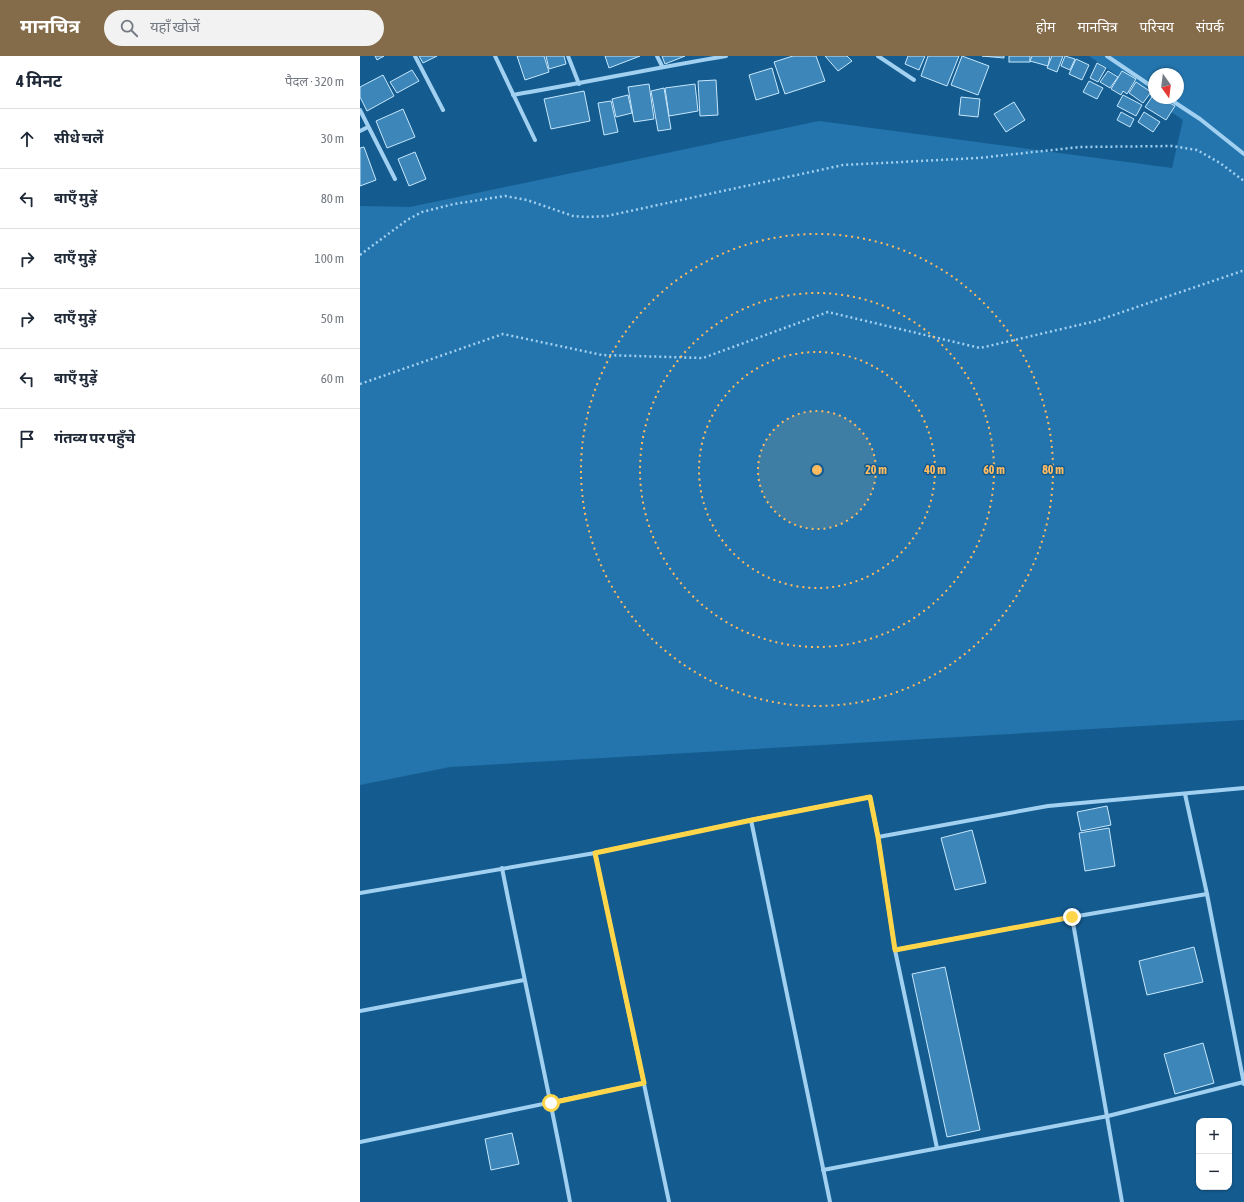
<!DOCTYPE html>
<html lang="hi">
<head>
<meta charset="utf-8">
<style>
  body { margin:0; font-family:"Asap Condensed","Noto Sans Devanagari",sans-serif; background:#f2f2f3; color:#1f2937 }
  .controls { position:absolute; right:12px; bottom:12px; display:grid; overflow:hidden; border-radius:8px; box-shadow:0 1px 3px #0004 }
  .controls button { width:36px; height:36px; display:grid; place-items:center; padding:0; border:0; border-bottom:1px solid #e0e1e3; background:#fff; color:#1f2937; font:20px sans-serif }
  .compass { position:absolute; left:788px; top:12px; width:36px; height:36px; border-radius:50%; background:#fff; box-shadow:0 1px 3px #0004; rotate:166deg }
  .stop { position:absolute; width:12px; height:12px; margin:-9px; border:3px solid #ffd54a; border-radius:50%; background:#fff }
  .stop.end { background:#ffd54a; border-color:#fff; box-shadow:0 1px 4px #0008 }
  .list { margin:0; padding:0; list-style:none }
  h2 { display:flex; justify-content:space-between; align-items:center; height:52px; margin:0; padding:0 16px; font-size:17px }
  h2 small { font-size:13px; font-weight:400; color:#747a83 }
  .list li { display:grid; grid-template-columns:26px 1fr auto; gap:12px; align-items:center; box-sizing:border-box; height:60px; padding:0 16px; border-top:1px solid #e0e1e3 }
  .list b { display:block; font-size:15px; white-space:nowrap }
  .list em { font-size:13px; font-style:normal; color:#747a83 }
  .icon { flex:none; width:22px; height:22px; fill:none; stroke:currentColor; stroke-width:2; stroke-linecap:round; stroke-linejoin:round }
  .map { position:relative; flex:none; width:884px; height:1146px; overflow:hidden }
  header { display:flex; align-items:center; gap:24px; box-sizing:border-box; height:56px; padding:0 20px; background:#846b49; color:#fff }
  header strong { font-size:19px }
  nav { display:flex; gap:22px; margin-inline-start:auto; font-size:14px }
  .search { width:280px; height:36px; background:#f2f2f3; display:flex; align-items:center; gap:10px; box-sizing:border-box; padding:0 14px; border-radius:22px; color:#747a83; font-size:15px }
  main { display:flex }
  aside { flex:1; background:#fff }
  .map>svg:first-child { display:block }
  .green { fill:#2475ad; fill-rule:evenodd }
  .building { fill:#3d86b9; stroke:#c7e7fc }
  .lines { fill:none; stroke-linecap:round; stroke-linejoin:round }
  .path { stroke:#a1d0f1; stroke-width:2.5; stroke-dasharray:2 3; stroke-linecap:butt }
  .minor { stroke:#a1d0f1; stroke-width:4 }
  .route { stroke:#ffd54a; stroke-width:5 }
  .ring { fill:none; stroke:#ffbb60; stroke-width:2; stroke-dasharray:2 4 }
  .centre { fill:#ffbb60; stroke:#145c90; stroke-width:2 }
  .ring-label { font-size:12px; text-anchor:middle; font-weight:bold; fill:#ffbb60; stroke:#145c90; stroke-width:3; stroke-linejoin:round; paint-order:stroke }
</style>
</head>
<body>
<header>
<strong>मानचित्र</strong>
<div class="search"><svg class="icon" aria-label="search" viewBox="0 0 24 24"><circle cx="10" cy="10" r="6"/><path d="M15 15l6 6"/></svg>यहाँ खोजें</div>
<nav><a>होम</a><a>मानचित्र</a><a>परिचय</a><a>संपर्क</a></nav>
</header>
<main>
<aside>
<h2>4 मिनट<small>पैदल · 320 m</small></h2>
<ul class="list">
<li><svg class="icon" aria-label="ahead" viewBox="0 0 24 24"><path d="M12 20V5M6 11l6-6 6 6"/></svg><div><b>सीधे चलें</b></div><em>30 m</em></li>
<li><svg class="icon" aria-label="left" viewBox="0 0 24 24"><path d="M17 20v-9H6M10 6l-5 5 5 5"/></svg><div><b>बाएँ मुड़ें</b></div><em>80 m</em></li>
<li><svg class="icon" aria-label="right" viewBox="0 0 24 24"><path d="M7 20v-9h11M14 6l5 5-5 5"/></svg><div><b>दाएँ मुड़ें</b></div><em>100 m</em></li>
<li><svg class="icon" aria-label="right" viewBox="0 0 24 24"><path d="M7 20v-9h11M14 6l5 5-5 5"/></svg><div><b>दाएँ मुड़ें</b></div><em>50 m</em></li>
<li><svg class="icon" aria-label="left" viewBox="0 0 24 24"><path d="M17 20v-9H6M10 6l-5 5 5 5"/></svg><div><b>बाएँ मुड़ें</b></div><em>60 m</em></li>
<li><svg class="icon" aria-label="arrive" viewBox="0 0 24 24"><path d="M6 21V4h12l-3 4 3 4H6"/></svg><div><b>गंतव्य पर पहुँचे</b></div></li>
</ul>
</aside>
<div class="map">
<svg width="884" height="1146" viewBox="0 0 884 1146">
  <rect width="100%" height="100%" fill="#145c90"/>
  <path class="green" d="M729,0H884V664L90,711L0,729V150L50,151L459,65L812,112L823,64ZM794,18H818V42H794Z"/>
  <g class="building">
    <polygon points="15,0 24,0 17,4"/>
    <polygon points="59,0 77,0 63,7"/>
    <polygon points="157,0 184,0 189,16 165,24"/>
    <polygon points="186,0 204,0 206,8 189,13"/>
    <polygon points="245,0 280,0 249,12"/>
    <polygon points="302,0 325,0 305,8"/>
    <polygon points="433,0 456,0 465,25 425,38 414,6"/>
    <polygon points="465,0 487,0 492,5 478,15"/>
    <polygon points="548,0 565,0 559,14 545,8"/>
    <polygon points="568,0 599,0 587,30 561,20"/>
    <polygon points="602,0 629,10 618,39 591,29"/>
    <polygon points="622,0 644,0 644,2"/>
    <rect x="649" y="0" width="21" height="6"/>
    <polygon points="672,0 690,0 688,10 670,5"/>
    <polygon points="692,0 703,0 697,16 687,12"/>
    <polygon points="705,0 715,3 710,14 701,10"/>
    <polygon points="716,3 729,9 722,24 709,18"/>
    <polygon points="737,7 746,12 738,26 730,22"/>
    <polygon points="412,12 419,37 396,44 389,19"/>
    <polygon points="52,14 59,25 37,37 30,26"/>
    <polygon points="748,15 758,21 750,32 740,26"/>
    <polygon points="762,15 776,23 767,38 763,35 761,39 751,33"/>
    <polygon points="23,19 34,40 7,55 0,41 0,31"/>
    <polygon points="356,24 358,59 340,60 338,25"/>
    <polygon points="729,25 743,32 737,43 723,36"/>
    <polygon points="776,26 791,36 783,47 769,37"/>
    <polygon points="289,28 294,63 274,66 268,31"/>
    <polygon points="335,28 338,55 309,60 305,32"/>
    <polygon points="304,32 311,73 298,75 291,35"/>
    <polygon points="224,35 230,65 191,73 184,43"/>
    <polygon points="794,38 794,42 801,42 815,50 806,64 785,51"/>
    <polygon points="268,39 272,57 256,61 252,43"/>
    <polygon points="763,39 782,49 776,60 757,50"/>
    <polygon points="601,41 620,43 618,61 599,59"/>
    <polygon points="251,45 258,76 244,79 238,47"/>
    <polygon points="654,46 665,64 646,76 634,58"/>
    <polygon points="43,53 55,81 27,92 16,65"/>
    <polygon points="761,56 774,63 770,71 757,64"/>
    <polygon points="784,56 800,66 793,76 778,66"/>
    <polygon points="4,91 16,124 0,130 0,92"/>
    <polygon points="55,96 66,123 49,130 38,103"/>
    <polygon points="747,750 751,769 721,775 717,756"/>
    <polygon points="749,772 755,810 725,815 719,777"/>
    <polygon points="612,774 626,827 595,834 581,782"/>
    <polygon points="834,891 843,926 787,939 779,905"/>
    <polygon points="585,911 620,1074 587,1081 552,918"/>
    <polygon points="843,987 854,1027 815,1038 804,998"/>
    <polygon points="152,1077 159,1108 131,1114 125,1083"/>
  </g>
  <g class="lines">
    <g class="path">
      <polyline points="0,199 47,164 62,156 94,148 145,140 167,144 213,160 226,161 247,160 483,109 618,102 720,91 812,90 837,94 860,107 884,125"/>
      <polyline points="0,328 143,278 242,299 343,302 468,256 620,292 736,265 882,215 884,215"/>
    </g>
    <g class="minor">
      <polyline points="55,0 83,54"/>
      <polyline points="135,0 175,84"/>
      <polyline points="208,0 219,28"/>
      <polyline points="297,0 302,10"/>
      <polyline points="518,0 554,24"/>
      <polyline points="747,0 794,32"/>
      <path d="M153,39C224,27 294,12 366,0"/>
      <polyline points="808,42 840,63 884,98"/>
      <polyline points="0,54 35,123"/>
      <polyline points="0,75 8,71"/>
      <polyline points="825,738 847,838 884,1028"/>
      <polyline points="391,764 470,1146"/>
      <polyline points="518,781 688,750 884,732"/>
      <polyline points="235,797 309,1146"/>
      <path d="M142,812C164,924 189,1034 210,1146"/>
      <polyline points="0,837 235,797 391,764 510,741 518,781 535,894 577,1092"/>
      <polyline points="712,861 762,1146"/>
      <polyline points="535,894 712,861 847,838"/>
      <polyline points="0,955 164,924"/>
      <polyline points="0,1086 284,1027"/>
      <polyline points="463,1114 748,1060 884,1026"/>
    </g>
  </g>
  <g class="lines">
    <polyline class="route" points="191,1047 284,1027 235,797 392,764 510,741 518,781 535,894 712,861"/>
  </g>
  <circle cx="457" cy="414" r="59" fill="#ffbb60" fill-opacity=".12"/>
  <g class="ring">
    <circle cx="457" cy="414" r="59"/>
    <circle cx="457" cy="414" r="118"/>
    <circle cx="457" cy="414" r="177"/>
    <circle cx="457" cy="414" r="236"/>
  </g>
  <circle cx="457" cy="414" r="6" class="centre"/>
  <g class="ring-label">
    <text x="516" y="418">20 m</text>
    <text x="575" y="418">40 m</text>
    <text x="634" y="418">60 m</text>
    <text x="693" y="418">80 m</text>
  </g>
</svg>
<div class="controls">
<button>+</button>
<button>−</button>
</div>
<svg class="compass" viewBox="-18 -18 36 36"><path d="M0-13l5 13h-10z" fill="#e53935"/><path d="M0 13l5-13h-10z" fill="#747a83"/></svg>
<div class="stop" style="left:191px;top:1047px"></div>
<div class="stop end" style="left:712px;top:861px"></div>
</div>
</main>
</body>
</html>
